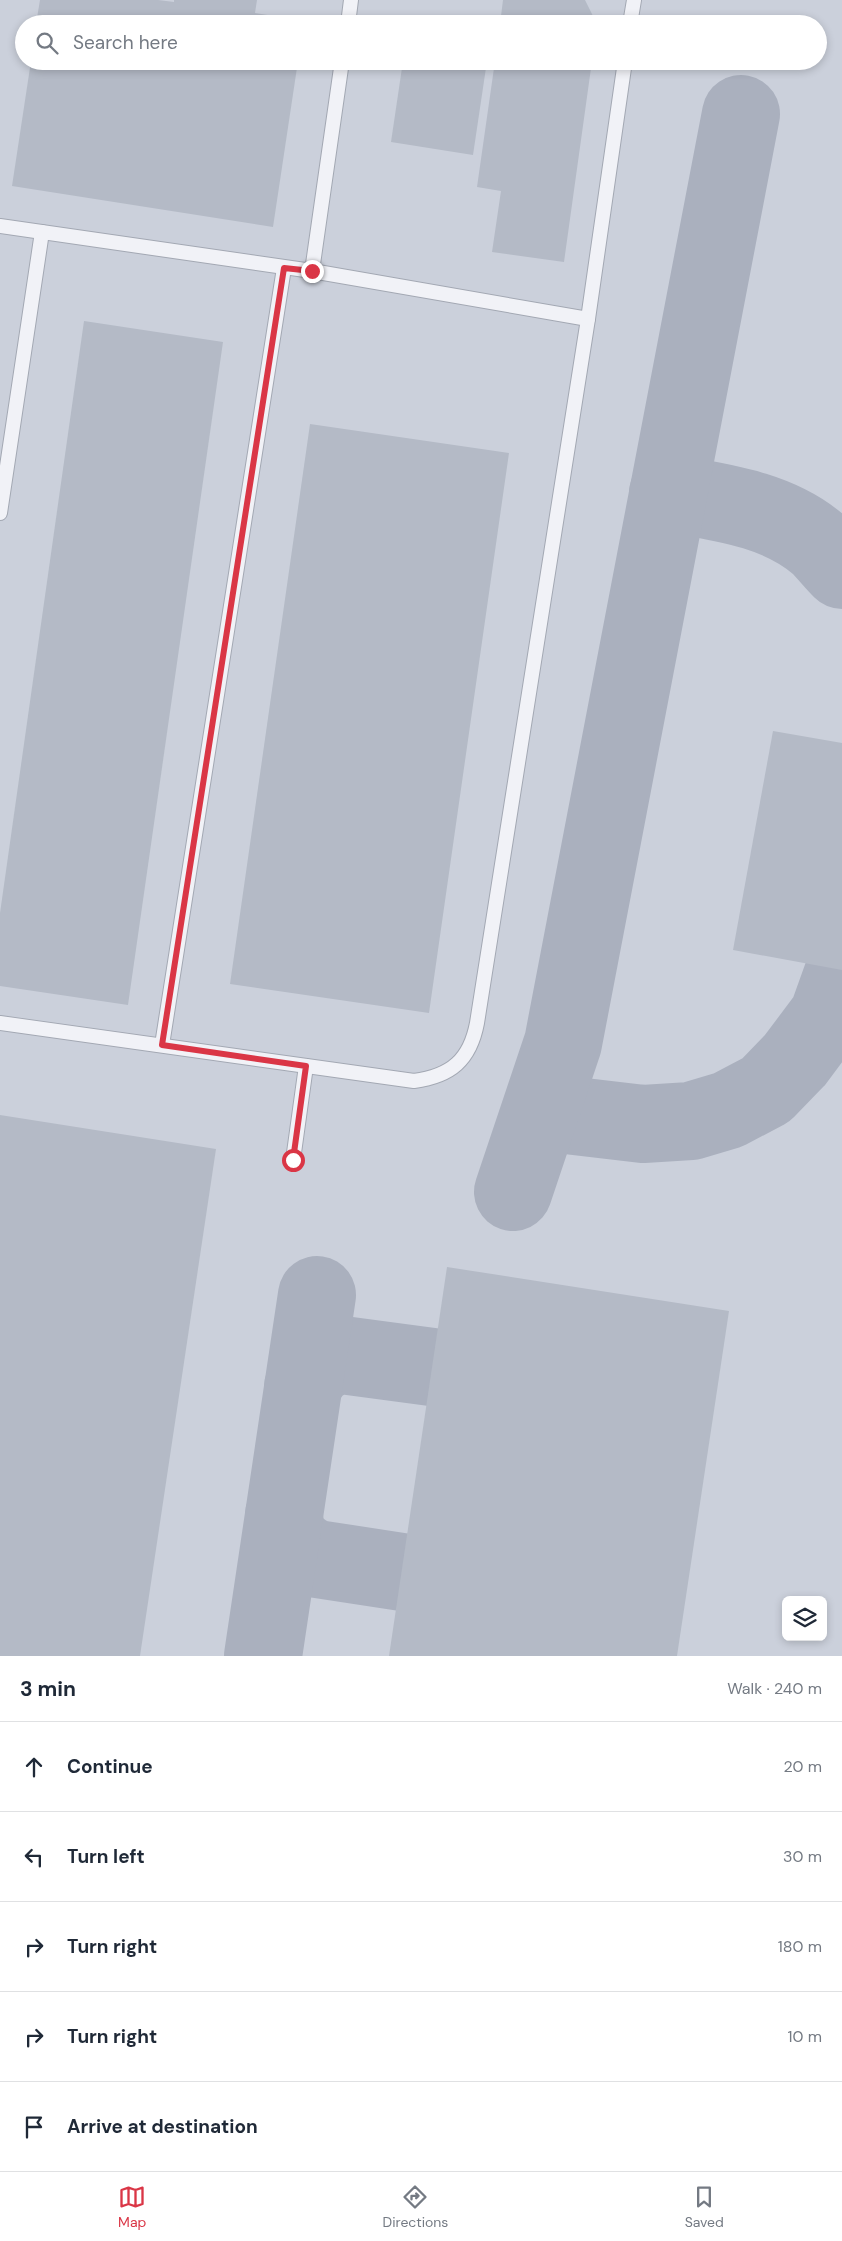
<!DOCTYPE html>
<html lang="en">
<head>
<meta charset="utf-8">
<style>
  body { margin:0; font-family:"DM Sans",sans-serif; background:#f6f6f7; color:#1f2937 }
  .controls { position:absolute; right:15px; bottom:15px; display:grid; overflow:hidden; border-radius:8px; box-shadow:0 2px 8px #0003 }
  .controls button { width:45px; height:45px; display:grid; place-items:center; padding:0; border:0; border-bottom:1px solid #e0e1e3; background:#fff; color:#1f2937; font:25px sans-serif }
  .stop { position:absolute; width:15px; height:15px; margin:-11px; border:4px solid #da3646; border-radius:50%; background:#fff }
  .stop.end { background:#da3646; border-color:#fff; box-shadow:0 1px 5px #0008 }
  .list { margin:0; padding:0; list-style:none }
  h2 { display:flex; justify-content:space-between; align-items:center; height:65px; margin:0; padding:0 20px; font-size:21px }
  h2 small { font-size:16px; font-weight:400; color:#747a83 }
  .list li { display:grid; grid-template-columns:32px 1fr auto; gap:15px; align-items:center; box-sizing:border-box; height:90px; padding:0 20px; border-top:1px solid #e0e1e3 }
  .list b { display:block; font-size:19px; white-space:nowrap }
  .list em { font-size:16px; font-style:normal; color:#747a83 }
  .icon { flex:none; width:28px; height:28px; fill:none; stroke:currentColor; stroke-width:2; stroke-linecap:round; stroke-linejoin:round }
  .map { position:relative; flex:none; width:842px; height:1656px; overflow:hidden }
  .search { position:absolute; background:#fff; box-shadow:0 2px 8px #0003; left:15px; right:15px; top:15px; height:55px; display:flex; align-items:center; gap:12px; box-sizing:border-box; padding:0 18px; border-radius:28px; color:#747a83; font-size:19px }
  .sheet { height:515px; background:#fff }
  nav { display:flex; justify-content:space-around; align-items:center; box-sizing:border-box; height:70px; border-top:1px solid #e0e1e3; background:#fff; font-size:14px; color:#747a83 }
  nav a { display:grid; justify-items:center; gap:2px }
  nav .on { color:#da3646 }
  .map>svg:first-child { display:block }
  .built { fill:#cbd0db; fill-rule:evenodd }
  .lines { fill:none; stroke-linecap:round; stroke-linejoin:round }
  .taxiway { stroke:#aab0be; stroke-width:78 }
  .building { fill:#b4bac6 }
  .lane-casing { stroke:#a3a8b3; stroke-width:16 }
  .lane { stroke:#f1f2f7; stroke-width:14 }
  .route { stroke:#da3646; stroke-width:6 }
</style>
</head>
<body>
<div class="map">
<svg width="842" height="1656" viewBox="0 0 842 1656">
  <rect width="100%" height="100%" fill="#dee1e9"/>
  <path class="built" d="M0,0H842V1656H0ZM24,24H818V61H24ZM786,1600H823V1637H786Z"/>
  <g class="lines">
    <g class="taxiway">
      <path d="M668,493C719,502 778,509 819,545C827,553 834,562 842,570"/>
      <polyline points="541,1112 643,1124 691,1121 728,1110 766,1090 795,1060 828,1016 842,977"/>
      <polyline points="513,1192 563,1043 741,114"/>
      <path d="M303,1387C311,1368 322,1359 342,1355L432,1367"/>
      <path d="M284,1515C284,1537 297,1552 317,1559L402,1572"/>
      <polyline points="263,1656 317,1295"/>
    </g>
  </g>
  <g class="building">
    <polygon points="40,0 158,0 174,2 174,0 257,0 255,13 305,21 304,24 36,24"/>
    <polygon points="503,0 585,0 597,24 500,24"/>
    <polygon points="31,61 298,61 273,227 12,186"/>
    <polygon points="403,61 487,61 473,155 391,142"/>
    <polygon points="495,61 592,61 564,262 492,252 501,191 477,187"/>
    <polygon points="84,321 223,342 128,1005 0,986 0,913"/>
    <polygon points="310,424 509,453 429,1013 230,984"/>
    <polygon points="773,731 842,743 842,970 733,950"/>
    <polygon points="0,1115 216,1149 140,1656 0,1656"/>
    <polygon points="447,1267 729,1311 677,1656 389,1656"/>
  </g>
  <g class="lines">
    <defs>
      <g id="lane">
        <polyline points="348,24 351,0"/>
        <polyline points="630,24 634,0"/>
        <polyline points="0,226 312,271 588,319"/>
        <polyline points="312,271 342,61"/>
        <polyline points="0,513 42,232"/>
        <path d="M0,1023L414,1081C451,1076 470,1060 477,1023L588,319L625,61"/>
        <polyline points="162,1045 284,268"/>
        <polyline points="293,1160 306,1066"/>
      </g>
    </defs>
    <use href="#lane" class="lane-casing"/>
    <use href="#lane" class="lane"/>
  </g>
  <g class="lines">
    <polyline class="route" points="293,1160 306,1066 162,1045 284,268 312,271"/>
  </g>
</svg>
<div class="controls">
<button><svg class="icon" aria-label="layers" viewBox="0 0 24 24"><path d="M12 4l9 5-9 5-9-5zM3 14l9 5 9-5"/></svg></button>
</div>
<div class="stop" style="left:293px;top:1160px"></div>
<div class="stop end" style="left:312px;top:271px"></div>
<div class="search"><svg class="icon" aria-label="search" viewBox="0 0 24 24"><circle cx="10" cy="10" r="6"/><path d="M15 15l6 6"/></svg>Search here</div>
</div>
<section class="sheet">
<h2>3 min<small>Walk · 240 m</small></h2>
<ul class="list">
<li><svg class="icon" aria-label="ahead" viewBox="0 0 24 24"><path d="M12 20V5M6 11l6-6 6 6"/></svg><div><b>Continue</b></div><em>20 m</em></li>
<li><svg class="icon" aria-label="left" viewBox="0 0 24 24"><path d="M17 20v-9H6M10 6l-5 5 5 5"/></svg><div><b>Turn left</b></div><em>30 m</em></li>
<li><svg class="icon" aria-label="right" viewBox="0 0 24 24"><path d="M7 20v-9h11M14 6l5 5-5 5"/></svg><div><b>Turn right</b></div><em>180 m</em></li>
<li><svg class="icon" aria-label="right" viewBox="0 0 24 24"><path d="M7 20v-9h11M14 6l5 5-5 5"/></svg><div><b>Turn right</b></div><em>10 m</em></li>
<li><svg class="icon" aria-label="arrive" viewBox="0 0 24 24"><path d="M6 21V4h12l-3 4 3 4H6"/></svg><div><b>Arrive at destination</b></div></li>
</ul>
</section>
<nav>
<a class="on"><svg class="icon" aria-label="map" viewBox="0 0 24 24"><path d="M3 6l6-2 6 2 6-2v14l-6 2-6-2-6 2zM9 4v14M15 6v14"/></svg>Map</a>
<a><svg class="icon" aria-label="directions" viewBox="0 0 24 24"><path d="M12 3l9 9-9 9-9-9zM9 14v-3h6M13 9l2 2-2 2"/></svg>Directions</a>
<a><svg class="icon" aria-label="saved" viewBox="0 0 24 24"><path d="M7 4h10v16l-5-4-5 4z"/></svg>Saved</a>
</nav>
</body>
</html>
